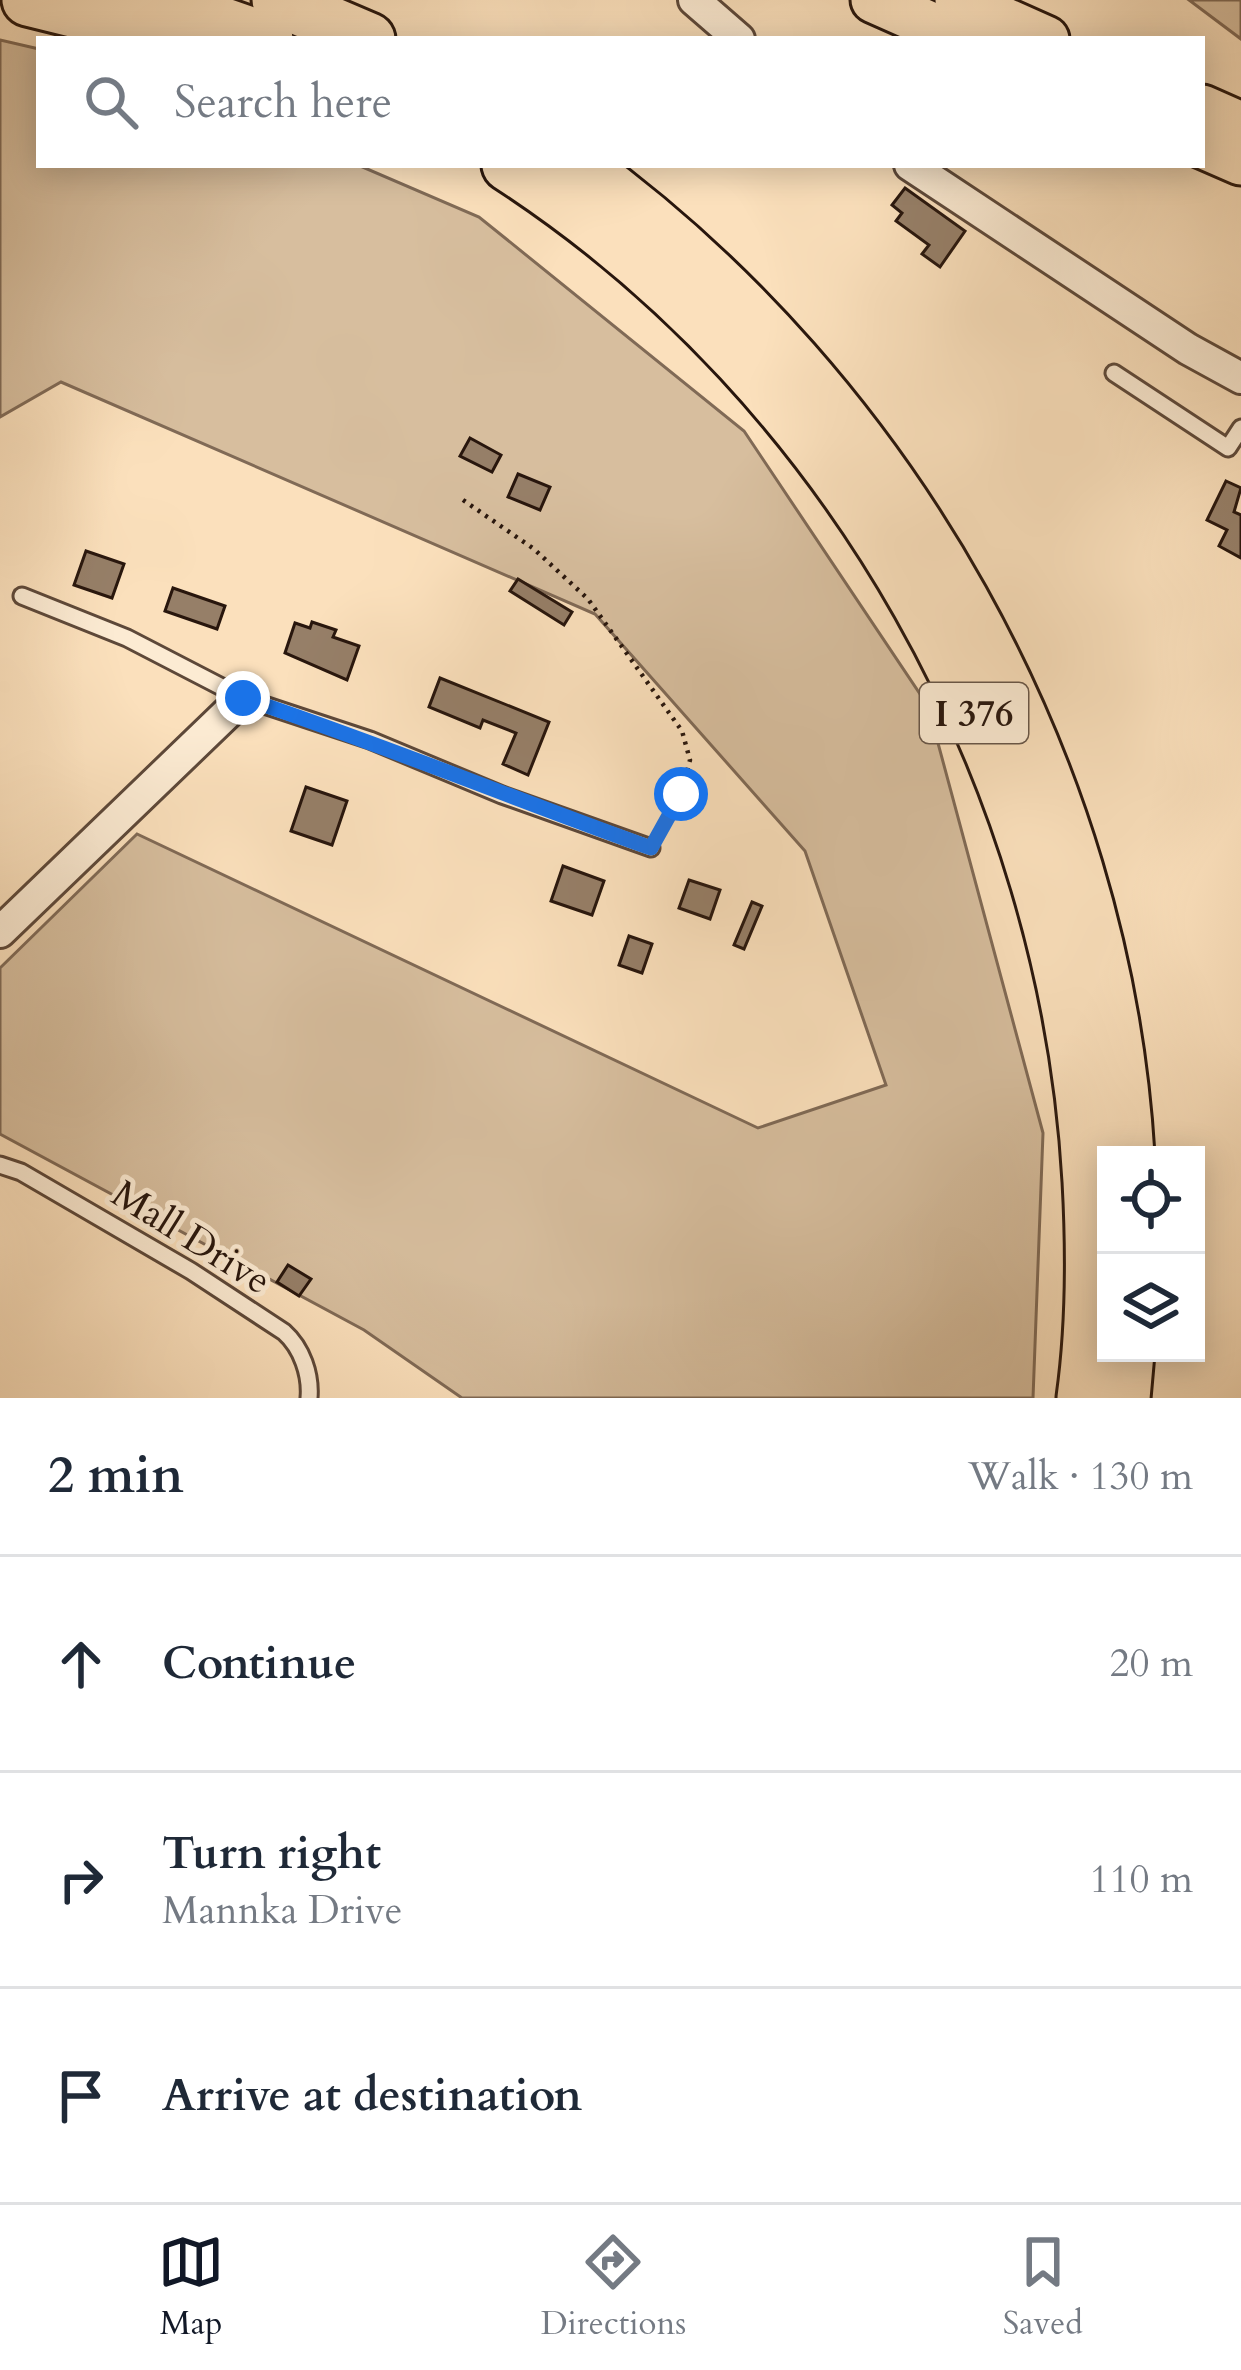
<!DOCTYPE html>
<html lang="en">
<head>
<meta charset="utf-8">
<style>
  body { margin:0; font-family:Cardo,serif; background:#f6f6f7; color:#1f2937 }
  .controls { position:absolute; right:36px; bottom:36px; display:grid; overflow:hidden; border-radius:0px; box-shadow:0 6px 30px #0003 }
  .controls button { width:108px; height:108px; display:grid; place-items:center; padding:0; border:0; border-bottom:3px solid #e0e1e3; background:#fff; color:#1f2937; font:60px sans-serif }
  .stop { position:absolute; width:36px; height:36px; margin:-27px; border:9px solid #1a73e8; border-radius:50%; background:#fff }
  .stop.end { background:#1a73e8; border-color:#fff; box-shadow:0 3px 12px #0008 }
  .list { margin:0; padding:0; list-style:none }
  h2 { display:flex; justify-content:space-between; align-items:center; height:156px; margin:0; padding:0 48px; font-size:51px }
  h2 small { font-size:39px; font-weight:400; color:#747a83 }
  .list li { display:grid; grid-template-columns:78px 1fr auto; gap:36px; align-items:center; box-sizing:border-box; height:216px; padding:0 48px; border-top:3px solid #e0e1e3 }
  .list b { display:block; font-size:45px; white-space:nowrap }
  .list p { margin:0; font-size:39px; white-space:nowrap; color:#747a83 }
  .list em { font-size:39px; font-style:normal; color:#747a83 }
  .icon { flex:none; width:66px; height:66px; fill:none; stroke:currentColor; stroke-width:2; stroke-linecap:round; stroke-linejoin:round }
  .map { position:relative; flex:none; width:1241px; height:1398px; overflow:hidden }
  .search { position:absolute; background:#fff; box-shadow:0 6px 30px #0003; left:36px; right:36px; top:36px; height:132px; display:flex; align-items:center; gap:30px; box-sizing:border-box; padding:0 42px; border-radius:0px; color:#747a83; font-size:45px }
  .sheet { height:804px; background:#fff }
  nav { display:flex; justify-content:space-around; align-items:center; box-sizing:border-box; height:168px; border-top:3px solid #e0e1e3; background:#fff; font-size:33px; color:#747a83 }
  nav a { display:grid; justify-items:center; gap:6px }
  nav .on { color:#111827 }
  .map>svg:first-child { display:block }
  .green { fill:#d7be9e; stroke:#806a56; stroke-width:3 }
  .building { fill:#967f68; stroke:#28160d; stroke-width:3 }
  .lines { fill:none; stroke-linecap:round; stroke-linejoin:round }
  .service-casing { stroke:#5d4839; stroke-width:21 }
  .minor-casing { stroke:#5d4839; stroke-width:36 }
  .primary-casing { stroke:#28160d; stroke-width:51 }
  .motorway-casing { stroke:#28160d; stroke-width:57 }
  .path { stroke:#28160d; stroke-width:4.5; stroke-dasharray:3 6; stroke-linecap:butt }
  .service { stroke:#fcebd3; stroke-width:15 }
  .minor { stroke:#fcebd3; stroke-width:30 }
  .primary { stroke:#fbe0bc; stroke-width:45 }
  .motorway { stroke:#fbe0bc; stroke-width:51 }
  .route { stroke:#1a73e8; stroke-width:15 }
  .labels { text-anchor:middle; stroke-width:10; stroke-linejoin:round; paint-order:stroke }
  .shield { fill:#fcebd3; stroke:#685648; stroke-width:3 }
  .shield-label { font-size:36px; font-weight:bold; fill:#28160d }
  .street-label { font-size:39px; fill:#28160d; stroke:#fcebd3 }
</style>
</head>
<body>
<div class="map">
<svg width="1241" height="1398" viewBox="0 0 1241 1398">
  <rect width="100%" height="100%" fill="#fbe0bc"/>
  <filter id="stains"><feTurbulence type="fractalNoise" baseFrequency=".00167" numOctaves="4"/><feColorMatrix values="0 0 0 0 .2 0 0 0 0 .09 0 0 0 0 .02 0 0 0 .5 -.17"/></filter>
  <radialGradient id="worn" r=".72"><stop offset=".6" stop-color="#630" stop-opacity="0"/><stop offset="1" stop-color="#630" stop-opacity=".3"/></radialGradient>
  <g class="green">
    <polygon points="1189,0 1241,0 1241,39"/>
    <polygon points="0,40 39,49 39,165 358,165 479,217 744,431 928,706 1043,1133 1033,1398 462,1398 364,1330 0,1134 0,968 137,834 758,1128 886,1085 805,851 595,614 61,382 0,417"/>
  </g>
  <g class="building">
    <polygon points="905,188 965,231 940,267 922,254 929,245 896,221 902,213 892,205"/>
    <polygon points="470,438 501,455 492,472 460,456"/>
    <polygon points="518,474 550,487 540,510 508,497"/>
    <polygon points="1226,481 1241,488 1234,512 1241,515 1241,558 1219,546 1227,530 1207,520"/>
    <polygon points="86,551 124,564 112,598 74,585"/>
    <polygon points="518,579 572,612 564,625 510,591"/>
    <polygon points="173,588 225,606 217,629 165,611"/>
    <polygon points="312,622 336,630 333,637 359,646 347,680 285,653 295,623 310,628"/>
    <polygon points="440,678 549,722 528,775 503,764 516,733 483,720 480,728 429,707"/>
    <polygon points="306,787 347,801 332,845 291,831"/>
    <polygon points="563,866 604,881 592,915 551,901"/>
    <polygon points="689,880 720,890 710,919 679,908"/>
    <polygon points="752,902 762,906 744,949 734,945"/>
    <polygon points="629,936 652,944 642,973 619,965"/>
    <polygon points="288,1265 311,1279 299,1296 277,1282"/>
  </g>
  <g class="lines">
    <defs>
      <g id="service">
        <polyline points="1114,373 1228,448 1241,428"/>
        <polyline points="22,596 127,638 243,698 370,740 502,795 651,848"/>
        <path d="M0,1165L21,1172L191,1271L284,1332C302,1348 311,1375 309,1398"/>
      </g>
      <g id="minor">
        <polyline points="694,0 739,39"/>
        <polyline points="910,165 1188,349 1241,378"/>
        <polyline points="0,932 243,698"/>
      </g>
      <g id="primary">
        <polyline points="874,0 962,39"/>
        <polyline points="958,0 1046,39"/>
        <polyline points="1202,108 1241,125"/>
        <polyline points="1202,145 1241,162"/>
      </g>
      <g id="motorway">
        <polyline points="28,0 186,39"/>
        <polyline points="156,0 267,39"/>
        <polyline points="278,0 369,39"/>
        <path d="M508,165C850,387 1066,776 1089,1181C1093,1253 1093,1326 1083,1398"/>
        <path d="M579,165C893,393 1105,766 1128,1155"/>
        <polyline points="1124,1398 1128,1353"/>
      </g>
    </defs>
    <use href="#service" class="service-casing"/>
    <use href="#minor" class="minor-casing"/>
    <use href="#primary" class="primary-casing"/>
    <use href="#motorway" class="motorway-casing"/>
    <polyline class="path" points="463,500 534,549 588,599 682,731 690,760 681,794 659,833"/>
    <use href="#service" class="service"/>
    <use href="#minor" class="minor"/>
    <use href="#primary" class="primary"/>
    <use href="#motorway" class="motorway"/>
  </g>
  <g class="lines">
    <path class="route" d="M243,698C381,744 514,799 651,848L681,794"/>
  </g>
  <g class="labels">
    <rect class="shield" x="920" y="683" width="108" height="60" rx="9"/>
    <g class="shield-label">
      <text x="974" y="726">I 376</text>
    </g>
    <g class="street-label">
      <text transform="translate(192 1236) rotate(32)" y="14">Mall Drive</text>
    </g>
  </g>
  <rect width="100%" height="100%" filter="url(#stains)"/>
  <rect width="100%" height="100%" fill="url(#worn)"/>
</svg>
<div class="controls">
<button><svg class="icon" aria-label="locate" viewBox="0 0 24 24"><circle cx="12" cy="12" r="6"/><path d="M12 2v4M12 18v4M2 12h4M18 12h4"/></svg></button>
<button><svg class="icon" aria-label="layers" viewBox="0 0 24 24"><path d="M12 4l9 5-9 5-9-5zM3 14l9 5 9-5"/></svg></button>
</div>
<div class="stop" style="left:681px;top:794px"></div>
<div class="stop end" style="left:243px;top:698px"></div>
<div class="search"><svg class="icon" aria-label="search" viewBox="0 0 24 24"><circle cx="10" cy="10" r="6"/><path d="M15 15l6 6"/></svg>Search here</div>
</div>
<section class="sheet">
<h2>2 min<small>Walk · 130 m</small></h2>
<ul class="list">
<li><svg class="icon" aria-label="ahead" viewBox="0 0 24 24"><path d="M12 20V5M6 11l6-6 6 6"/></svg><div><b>Continue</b></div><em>20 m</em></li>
<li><svg class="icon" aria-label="right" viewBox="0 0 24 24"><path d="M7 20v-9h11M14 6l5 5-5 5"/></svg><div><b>Turn right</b><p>Mannka Drive</p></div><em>110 m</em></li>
<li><svg class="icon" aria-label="arrive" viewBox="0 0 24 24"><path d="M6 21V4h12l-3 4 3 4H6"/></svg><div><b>Arrive at destination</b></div></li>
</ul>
</section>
<nav>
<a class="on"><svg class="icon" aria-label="map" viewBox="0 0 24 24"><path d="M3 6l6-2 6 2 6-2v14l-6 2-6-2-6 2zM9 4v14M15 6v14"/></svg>Map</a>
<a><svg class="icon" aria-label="directions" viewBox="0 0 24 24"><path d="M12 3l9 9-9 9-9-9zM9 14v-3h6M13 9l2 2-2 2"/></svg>Directions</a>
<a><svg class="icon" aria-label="saved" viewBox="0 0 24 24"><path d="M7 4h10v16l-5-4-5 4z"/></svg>Saved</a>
</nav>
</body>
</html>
